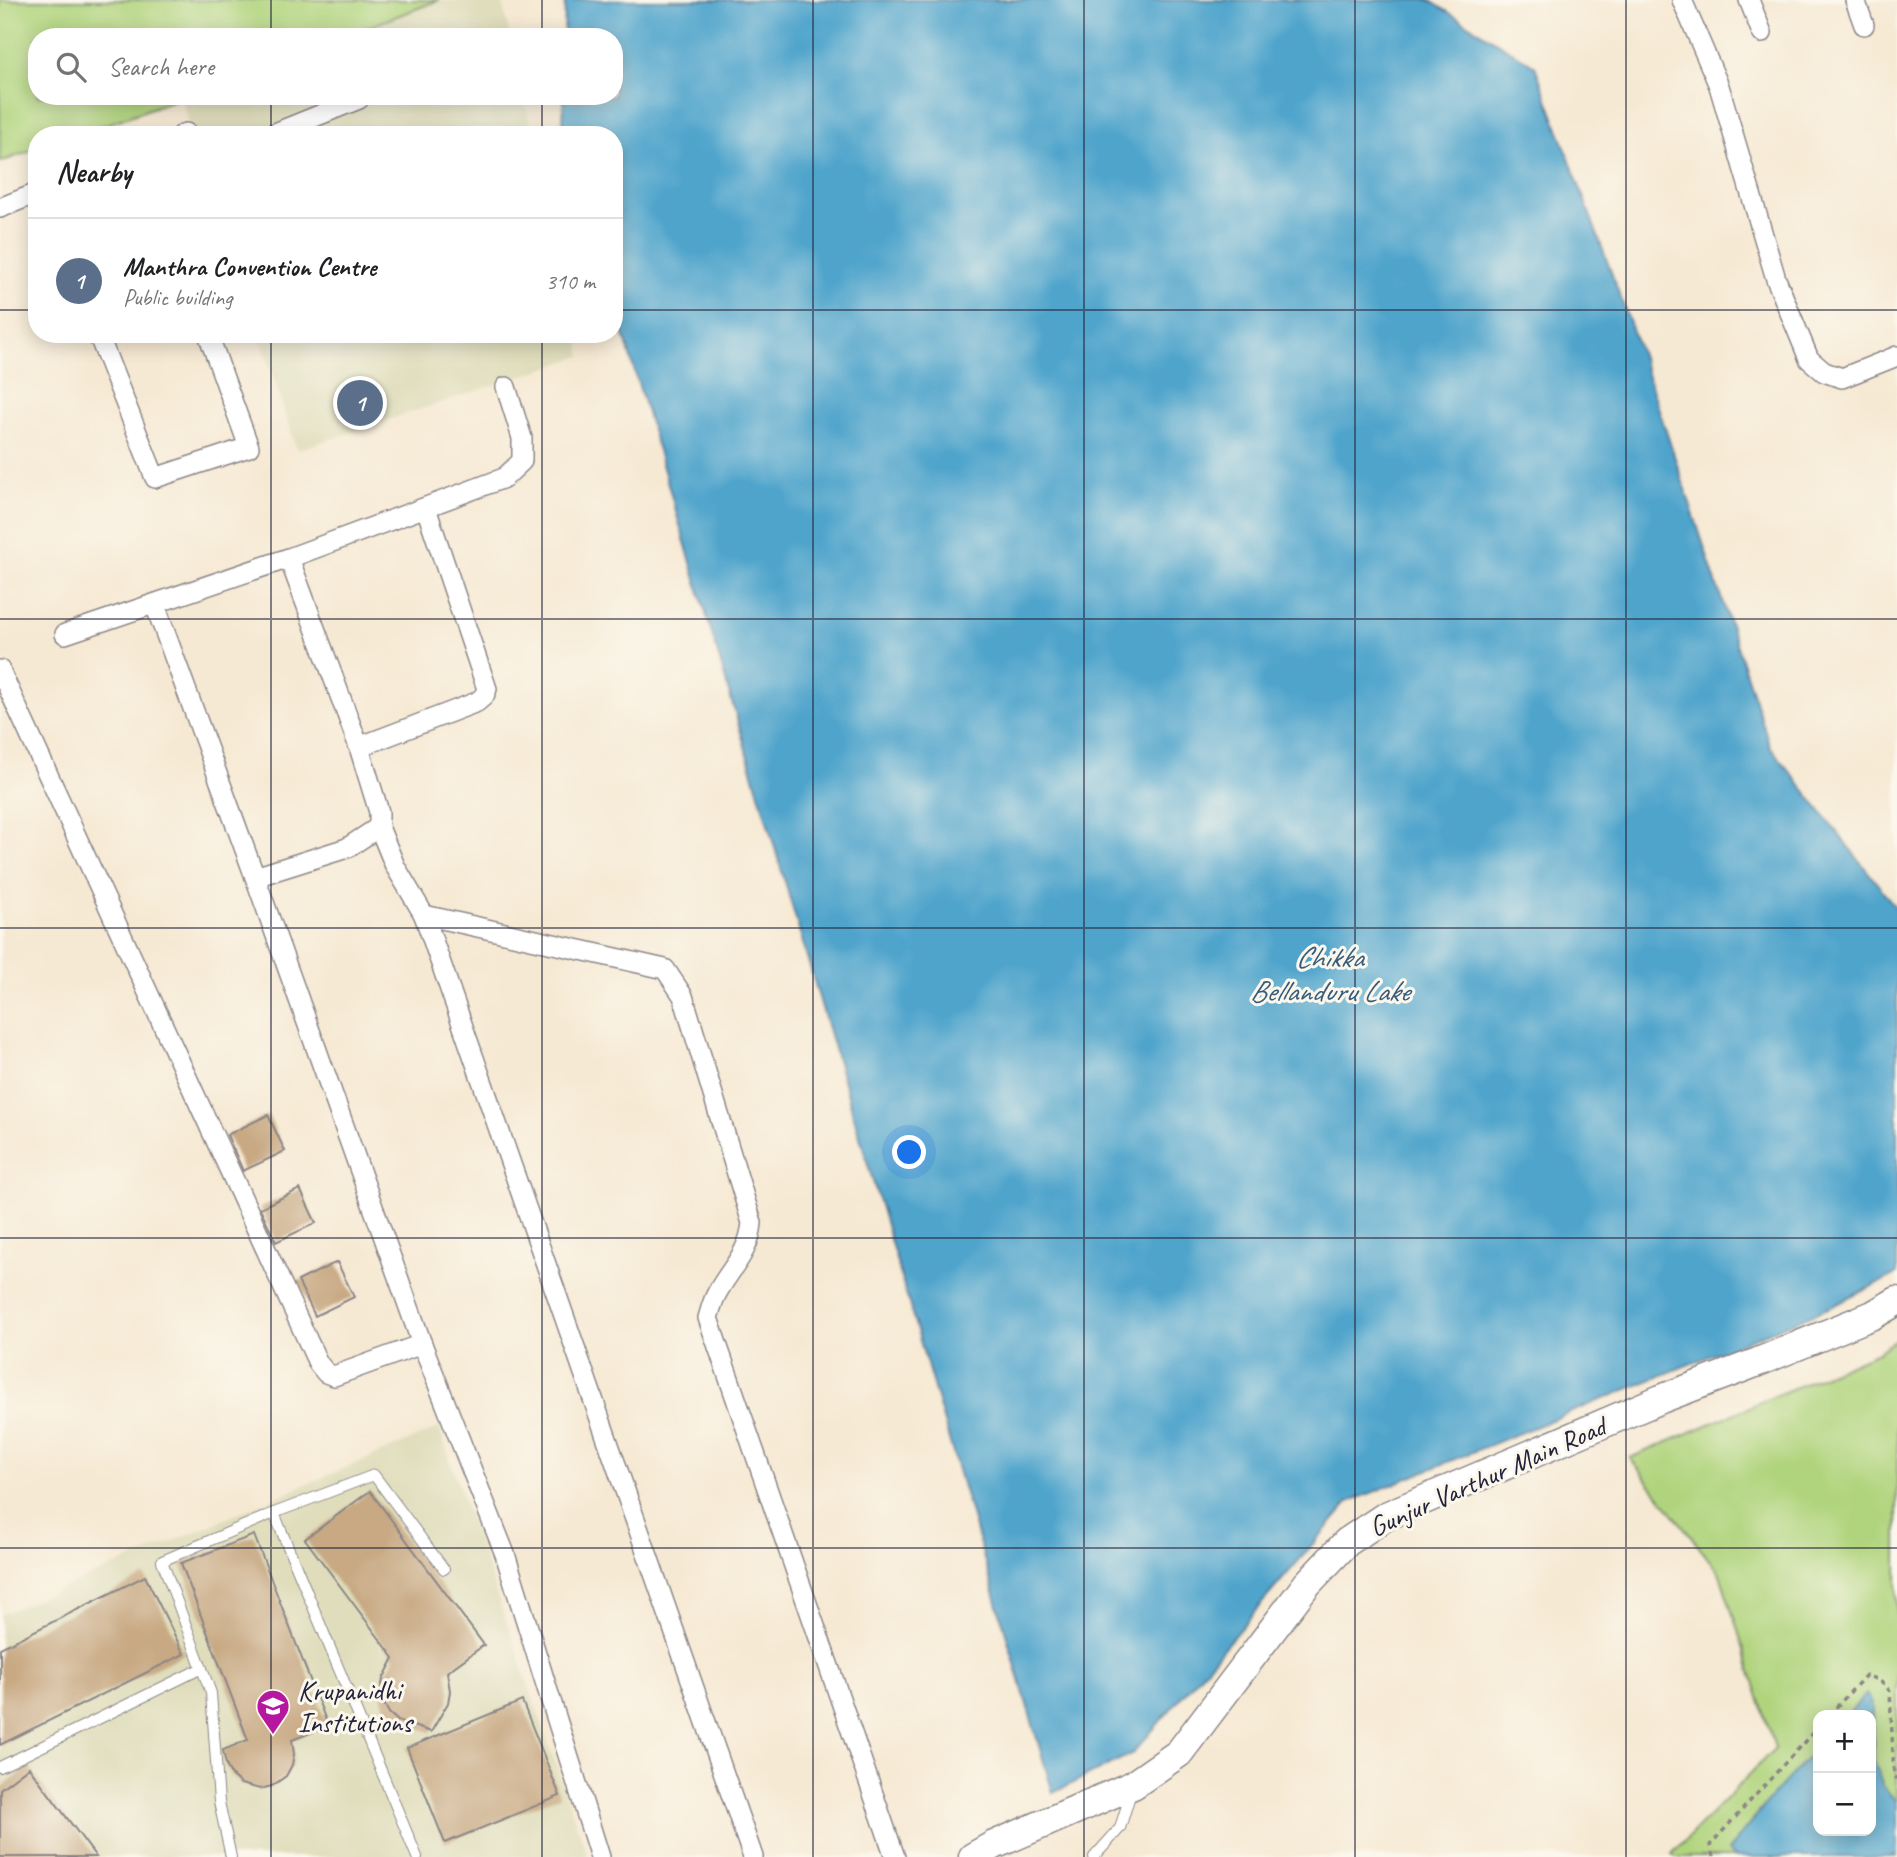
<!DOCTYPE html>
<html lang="en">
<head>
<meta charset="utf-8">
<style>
  body { margin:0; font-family:Caveat,sans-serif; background:#f2f2f2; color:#202124 }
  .controls { position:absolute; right:21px; bottom:21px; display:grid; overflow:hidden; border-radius:14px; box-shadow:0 4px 18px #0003 }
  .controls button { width:63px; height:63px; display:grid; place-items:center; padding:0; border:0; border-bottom:2px solid #e0e0e0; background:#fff; color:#202124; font:35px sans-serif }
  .you { position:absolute; left:910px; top:1153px; width:24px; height:24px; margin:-18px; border:5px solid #fff; border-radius:50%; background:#1a73e8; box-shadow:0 0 0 10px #1a73e833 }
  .badge { display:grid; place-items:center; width:46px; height:46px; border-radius:50%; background:#b5179e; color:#fff; font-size:23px; font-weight:700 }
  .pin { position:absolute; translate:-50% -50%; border:4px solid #fff; box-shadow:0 2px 7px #0006 }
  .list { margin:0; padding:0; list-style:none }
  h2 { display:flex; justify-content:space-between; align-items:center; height:91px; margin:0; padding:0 28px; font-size:30px }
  h2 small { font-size:23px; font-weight:400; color:#757577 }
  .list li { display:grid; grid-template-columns:46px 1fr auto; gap:21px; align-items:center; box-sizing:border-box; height:126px; padding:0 28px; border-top:2px solid #e0e0e0 }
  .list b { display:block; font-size:26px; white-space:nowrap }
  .list p { margin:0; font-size:23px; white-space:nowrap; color:#757577 }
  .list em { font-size:23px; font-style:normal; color:#757577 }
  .icon { flex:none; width:38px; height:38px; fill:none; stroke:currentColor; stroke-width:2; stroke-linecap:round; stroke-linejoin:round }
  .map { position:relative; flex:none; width:1897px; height:1857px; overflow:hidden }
  .search { position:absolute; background:#fff; box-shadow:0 4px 18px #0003; left:28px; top:28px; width:595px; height:77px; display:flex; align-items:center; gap:18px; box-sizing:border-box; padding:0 24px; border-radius:28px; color:#757577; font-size:26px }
  .panel { position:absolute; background:#fff; box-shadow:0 4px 18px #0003; left:28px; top:126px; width:595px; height:217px; border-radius:28px }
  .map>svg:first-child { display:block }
  .built { fill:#dfddbb }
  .green { fill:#b0d47d; stroke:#697b5c; stroke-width:2; fill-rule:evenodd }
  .water { fill:#50a4cc; stroke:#396384; stroke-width:2 }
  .building { fill:#c8a983 }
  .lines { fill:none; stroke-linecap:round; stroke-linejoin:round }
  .service-casing { stroke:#8c8687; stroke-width:12 }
  .minor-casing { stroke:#8c8687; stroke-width:22 }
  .secondary-casing { stroke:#8c8687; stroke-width:31 }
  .path { stroke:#8c8687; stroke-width:3.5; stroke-dasharray:5 5; stroke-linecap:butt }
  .service { stroke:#fff; stroke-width:10 }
  .minor { stroke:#fff; stroke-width:19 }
  .secondary { stroke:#fff; stroke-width:28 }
  .grid { fill:none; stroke:#22223b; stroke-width:2; stroke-opacity:0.55 }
  .labels { text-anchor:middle; stroke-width:6; stroke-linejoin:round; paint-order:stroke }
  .street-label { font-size:28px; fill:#22223b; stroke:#fbf7ec }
  .poi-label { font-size:28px; fill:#22223b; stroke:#fbf7ec; text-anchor:start }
  .water-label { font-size:30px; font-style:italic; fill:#375c7c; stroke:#fbf7ec }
</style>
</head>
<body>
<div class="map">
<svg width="1897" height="1857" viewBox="0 0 1897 1857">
  <rect width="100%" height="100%" fill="#fbf7ec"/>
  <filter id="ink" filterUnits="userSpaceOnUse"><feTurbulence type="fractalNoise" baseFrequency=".0143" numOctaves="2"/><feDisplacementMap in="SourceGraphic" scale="14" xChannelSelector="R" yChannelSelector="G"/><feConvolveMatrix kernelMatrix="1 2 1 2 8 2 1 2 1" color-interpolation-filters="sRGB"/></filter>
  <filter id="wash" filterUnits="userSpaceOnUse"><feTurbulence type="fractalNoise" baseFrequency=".00686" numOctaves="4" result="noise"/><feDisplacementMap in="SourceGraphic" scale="28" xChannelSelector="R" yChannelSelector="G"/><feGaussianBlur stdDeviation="1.57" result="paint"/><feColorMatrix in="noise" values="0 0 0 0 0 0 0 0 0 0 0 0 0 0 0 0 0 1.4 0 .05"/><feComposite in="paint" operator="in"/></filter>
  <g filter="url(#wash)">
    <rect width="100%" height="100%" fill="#f6e9d3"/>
    <g class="built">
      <polygon points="439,0 502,0 510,37 342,37"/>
      <polygon points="185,96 524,96 532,135 193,135 181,98"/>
      <polygon points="259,334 577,334 582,356 297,450"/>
      <polygon points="439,1428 588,1857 0,1857 0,1615"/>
    </g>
    <g class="green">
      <polygon points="0,0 439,0 342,37 37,37 37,96 185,96 77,135 37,135 37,149 0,162"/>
      <path d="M1897,1339V1857H1676L1672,1854L1775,1748L1720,1574L1630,1458L1878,1352ZM1818,1715H1871V1831H1818Z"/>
    </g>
    <g class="water">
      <polygon points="565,0 1429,0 1535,66 1634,334 1770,746 1897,909 1897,1274 1833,1306 1349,1502 1133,1753 1053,1793 614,301 614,135 566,135 563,124 564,96 614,96 614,37 564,37"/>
      <polygon points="1866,1694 1873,1705 1874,1760 1883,1786 1897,1802 1897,1854 1890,1857 1734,1857 1728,1851 1773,1795 1818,1746 1818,1831 1871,1831 1871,1715 1847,1715"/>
    </g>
    <g id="blocks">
      <g class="building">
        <polygon points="268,1115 285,1151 243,1171 227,1135"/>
        <polygon points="300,1189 316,1223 276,1242 260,1208"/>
        <polygon points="337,1262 354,1297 315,1316 298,1281"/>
        <polygon points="370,1491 484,1645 447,1672 450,1691 448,1703 431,1732 398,1721 389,1713 383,1702 381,1691 383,1679 394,1658 305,1539"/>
        <polygon points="254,1535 328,1726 292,1740 294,1754 292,1765 286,1776 272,1786 260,1789 241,1784 232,1776 226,1765 223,1750 248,1740 181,1563"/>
        <polygon points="145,1576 184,1654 0,1745 0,1648"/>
        <polygon points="522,1701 560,1796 445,1843 407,1748"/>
        <polygon points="29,1767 96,1857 0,1857 0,1789"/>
      </g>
    </g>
  </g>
  <g filter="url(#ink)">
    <use href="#blocks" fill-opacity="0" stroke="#8c8687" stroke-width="2"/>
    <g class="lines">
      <defs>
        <g id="service">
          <polyline points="274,1513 374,1475 444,1569"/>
          <polyline points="0,1767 202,1668"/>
          <polyline points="231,1857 219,1802 211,1693 162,1561 274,1513 417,1857"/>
          <polyline points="1094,1857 1120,1828 1131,1792"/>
        </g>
        <g id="minor">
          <polyline points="1682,0 1719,86 1776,279 1809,359 1824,372 1842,378 1897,356"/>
          <polyline points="1749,0 1762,33"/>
          <polyline points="1855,0 1864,25"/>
          <polyline points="182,135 186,133"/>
          <polyline points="270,135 359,99"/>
          <polyline points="0,208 37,193"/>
          <polyline points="98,334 155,478 249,447 208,334"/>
          <polyline points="289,558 359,747 379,812 379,827 395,866 424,915 753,1857"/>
          <polyline points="155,605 255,877 422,1344 505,1554 600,1857"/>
          <polyline points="65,634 289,558 504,478 522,461 522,438 506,387"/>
          <polyline points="0,670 318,1363 326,1373 334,1376 422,1344"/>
          <polyline points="359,747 477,702 484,696 487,689 426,508"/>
          <polyline points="255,877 347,848 379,827"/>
          <path d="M424,915L665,969L683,996L752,1223C749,1255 728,1270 715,1297C712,1304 710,1311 708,1318L895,1857"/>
        </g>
        <polyline id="secondary" points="973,1857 994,1845 1133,1785 1179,1753 1307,1584 1347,1542 1386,1516 1661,1399 1758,1362 1873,1315 1897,1301"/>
      </defs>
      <use href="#service" class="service-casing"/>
      <use href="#minor" class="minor-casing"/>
      <use href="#secondary" class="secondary-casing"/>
      <g class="path">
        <polyline points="1829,1715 1866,1675 1880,1681 1890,1691 1894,1777 1897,1779"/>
        <polyline points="1713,1857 1710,1845 1818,1727"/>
      </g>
      <use href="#service" class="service"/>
      <use href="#minor" class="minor"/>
      <use href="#secondary" class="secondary"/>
    </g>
  </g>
  <path class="grid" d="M271,0V37M542,0V37M813,0V1857M1084,0V1857M1355,0V1857M1626,0V1857M271,96V135M542,96V135M0,310H37M614,310H1897M271,334V1857M542,334V1857M0,619H1897M0,928H1897M0,1238H1897M0,1548H1897"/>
  <defs>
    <symbol id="university-pin" viewBox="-11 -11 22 30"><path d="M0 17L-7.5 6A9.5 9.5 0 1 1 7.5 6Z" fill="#b5179e" stroke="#fbf7ec"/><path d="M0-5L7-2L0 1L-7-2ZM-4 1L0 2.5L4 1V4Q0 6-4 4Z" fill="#fff"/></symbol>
  </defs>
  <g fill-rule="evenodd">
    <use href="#university-pin" x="254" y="1687" width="38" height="52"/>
  </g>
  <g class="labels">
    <g class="street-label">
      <text transform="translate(1487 1476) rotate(-24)" y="10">Gunjur Varthur Main Road</text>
    </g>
    <g class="poi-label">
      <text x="298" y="1700">Krupanidhi<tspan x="298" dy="32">Institutions</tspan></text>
    </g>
    <g class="water-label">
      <text x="1329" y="967">Chikka<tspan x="1329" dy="34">Bellanduru Lake</tspan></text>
    </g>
  </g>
</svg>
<div class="controls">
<button>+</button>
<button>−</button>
</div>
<div class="you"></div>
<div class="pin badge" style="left:360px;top:403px;background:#5c6f8a">1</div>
<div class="search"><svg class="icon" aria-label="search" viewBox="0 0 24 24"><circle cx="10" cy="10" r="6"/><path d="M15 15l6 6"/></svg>Search here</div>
<section class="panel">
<h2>Nearby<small></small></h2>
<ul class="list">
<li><span class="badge" style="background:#5c6f8a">1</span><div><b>Manthra Convention Centre</b><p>Public building</p></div><em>310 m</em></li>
</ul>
</section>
</div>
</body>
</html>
